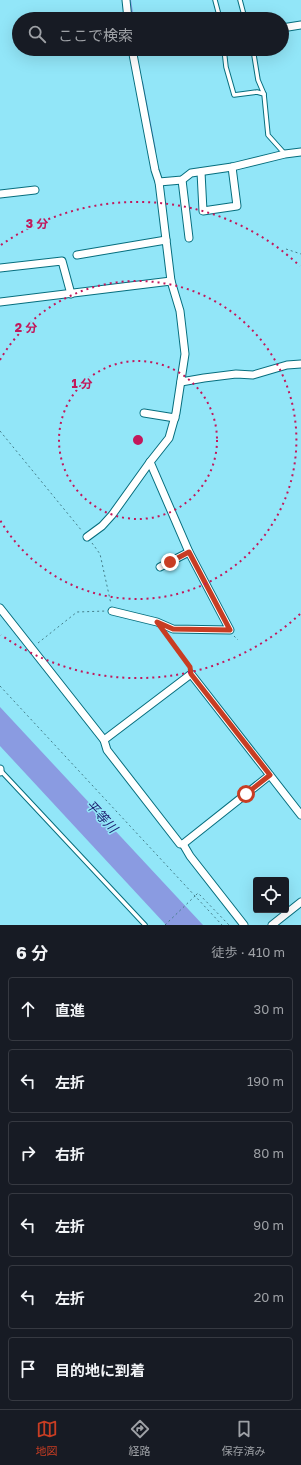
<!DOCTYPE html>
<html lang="ja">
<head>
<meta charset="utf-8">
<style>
  body { margin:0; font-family:"Golos Text","Noto Sans JP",sans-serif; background:#20242c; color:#f1f3f6 }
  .controls { position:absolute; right:12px; bottom:12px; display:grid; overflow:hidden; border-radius:4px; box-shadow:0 4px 16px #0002 }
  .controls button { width:36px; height:36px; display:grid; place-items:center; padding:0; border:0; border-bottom:1px solid #363941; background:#171b24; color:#f1f3f6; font:20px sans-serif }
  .stop { position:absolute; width:12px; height:12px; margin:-9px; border:3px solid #c83d23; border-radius:50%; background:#fff }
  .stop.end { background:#c83d23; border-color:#fff; box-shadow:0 1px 4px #0008 }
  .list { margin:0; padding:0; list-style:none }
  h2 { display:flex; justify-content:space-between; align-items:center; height:52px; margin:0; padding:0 16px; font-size:17px }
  h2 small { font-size:13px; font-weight:400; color:#9ea1a6 }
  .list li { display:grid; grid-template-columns:26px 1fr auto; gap:12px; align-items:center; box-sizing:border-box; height:64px; margin:0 8px 8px; padding:0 8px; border:1px solid #363941; border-radius:4px }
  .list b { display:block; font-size:15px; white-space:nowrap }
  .list em { font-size:13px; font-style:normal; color:#9ea1a6 }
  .icon { flex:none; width:22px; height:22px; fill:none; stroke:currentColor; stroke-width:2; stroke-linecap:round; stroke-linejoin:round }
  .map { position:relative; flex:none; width:301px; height:925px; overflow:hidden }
  .search { position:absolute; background:#171b24; box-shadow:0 4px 16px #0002; left:12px; right:12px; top:12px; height:44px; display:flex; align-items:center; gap:10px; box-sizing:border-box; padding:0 14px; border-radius:22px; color:#9ea1a6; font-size:15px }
  .sheet { height:484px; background:#171b24 }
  nav { display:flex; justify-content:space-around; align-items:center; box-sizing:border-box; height:56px; border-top:1px solid #363941; background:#171b24; font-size:11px; color:#9ea1a6 }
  nav a { display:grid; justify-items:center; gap:2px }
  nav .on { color:#c83d23 }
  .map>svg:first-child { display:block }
  .water { fill:#8a9be1 }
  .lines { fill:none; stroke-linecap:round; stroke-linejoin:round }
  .stream { stroke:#8a9be1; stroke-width:2 }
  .lane-casing { stroke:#066e7e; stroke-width:5.5 }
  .street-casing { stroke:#066e7e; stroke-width:9 }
  .path { stroke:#447d89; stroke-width:1; stroke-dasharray:2 3; stroke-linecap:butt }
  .lane { stroke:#fff; stroke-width:3.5 }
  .street { stroke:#fff; stroke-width:7 }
  .path-bridge { stroke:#447d89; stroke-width:1; stroke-dasharray:2 3; stroke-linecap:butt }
  .route { stroke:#c83d23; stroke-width:5 }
  .ring { fill:none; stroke:#c2185b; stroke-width:2; stroke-dasharray:2 4 }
  .labels { text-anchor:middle; stroke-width:3; stroke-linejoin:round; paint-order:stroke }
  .water-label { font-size:13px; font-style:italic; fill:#1d2171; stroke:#92e6f8 }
  .centre { fill:#c2185b; stroke:#92e6f8; stroke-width:2 }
  .ring-label { font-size:12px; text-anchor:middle; font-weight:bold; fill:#c2185b; stroke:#92e6f8; stroke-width:3; stroke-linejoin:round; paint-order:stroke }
</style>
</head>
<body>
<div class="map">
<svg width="301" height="925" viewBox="0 0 301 925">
  <rect width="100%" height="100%" fill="#92e6f8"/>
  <polygon class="water" points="0,707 203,925 166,925 0,746"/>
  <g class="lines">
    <g class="stream">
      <polyline points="130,0 133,19"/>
      <polyline points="142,82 155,150"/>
    </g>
    <defs>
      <g id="lane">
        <polyline points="215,0 220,19"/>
        <polyline points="240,0 245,19"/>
        <polyline points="224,49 226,67 234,95 257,92 264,94 268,135 285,154"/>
        <polyline points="253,49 258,80 264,94"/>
        <polyline points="1,771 145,925"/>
      </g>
      <g id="street">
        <polyline points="126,0 128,19"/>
        <polyline points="282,28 301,25"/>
        <polyline points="201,172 203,211 237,206 232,167"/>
        <polyline points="182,180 189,238"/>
        <polyline points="159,182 182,180 191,173 232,167 285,154 301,152"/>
        <polyline points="0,194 35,190"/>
        <polyline points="77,255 166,240"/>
        <polyline points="0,268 62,261 71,294"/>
        <polyline points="0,302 171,281"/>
        <polyline points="181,382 204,378 236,374 253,375 287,365 301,364"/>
        <polyline points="144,413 175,418"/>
        <polyline points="87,537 102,526 112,515 150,462 169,438 176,413 185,354 180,311 171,281 159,182 155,170 132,49"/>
        <polyline points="160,567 189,552"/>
        <polyline points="0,608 104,740"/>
        <polyline points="112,611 157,622 173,629 230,630 189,552 150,462"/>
        <polyline points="0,769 0,772"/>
        <polyline points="270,775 183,844 180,844 107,750 104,740 191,674 301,815"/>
        <polyline points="183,844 190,856 244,925"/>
        <polyline points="272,925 301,902"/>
      </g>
    </defs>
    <use href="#lane" class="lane-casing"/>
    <use href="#street" class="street-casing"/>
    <g class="path">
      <polyline points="286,249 301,254"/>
      <polyline points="0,431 82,531"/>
      <polyline points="92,543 100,554 111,604"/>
      <polyline points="166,634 190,666"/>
      <polyline points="234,636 238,640"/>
      <polyline points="38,643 77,612 106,611"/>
      <polyline points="0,686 222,925"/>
      <polyline points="196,895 198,893 229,925"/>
    </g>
    <use href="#lane" class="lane"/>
    <use href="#street" class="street"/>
    <polyline class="path-bridge" points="165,925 195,896"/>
  </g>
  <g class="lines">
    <polyline class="route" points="170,562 189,552 230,630 173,629 157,622 190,667 191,674 270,775 246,794"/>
  </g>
  <g class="ring">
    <circle cx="138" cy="440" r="79"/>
    <path d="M0 360A159 159 0 1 1 0 520"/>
    <path d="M300 614A238 238 0 0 1 1 635M1 245A238 238 0 0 1 300 266"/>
  </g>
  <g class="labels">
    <g class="water-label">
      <text transform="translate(102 816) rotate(47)" y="5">平等川</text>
    </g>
  </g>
  <circle cx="138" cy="440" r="6" class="centre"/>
  <g class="ring-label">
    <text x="37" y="228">3 分</text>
    <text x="26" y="332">2 分</text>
    <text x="82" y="388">1 分</text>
  </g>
</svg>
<div class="controls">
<button><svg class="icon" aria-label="locate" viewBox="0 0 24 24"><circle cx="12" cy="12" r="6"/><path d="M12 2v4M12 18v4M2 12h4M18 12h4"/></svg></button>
</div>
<div class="stop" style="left:246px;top:794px"></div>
<div class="stop end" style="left:170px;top:562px"></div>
<div class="search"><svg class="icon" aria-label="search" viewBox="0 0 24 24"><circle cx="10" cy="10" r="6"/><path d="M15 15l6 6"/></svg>ここで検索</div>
</div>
<section class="sheet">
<h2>6 分<small>徒歩 · 410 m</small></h2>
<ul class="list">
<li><svg class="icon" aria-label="ahead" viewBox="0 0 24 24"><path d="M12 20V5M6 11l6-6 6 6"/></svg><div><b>直進</b></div><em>30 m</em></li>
<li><svg class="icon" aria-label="left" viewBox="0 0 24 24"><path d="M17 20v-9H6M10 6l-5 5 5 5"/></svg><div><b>左折</b></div><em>190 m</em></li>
<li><svg class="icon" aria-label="right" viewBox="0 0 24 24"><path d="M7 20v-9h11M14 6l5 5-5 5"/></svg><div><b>右折</b></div><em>80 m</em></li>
<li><svg class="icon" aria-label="left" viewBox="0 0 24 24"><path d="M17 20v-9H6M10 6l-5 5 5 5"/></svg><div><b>左折</b></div><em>90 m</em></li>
<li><svg class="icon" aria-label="left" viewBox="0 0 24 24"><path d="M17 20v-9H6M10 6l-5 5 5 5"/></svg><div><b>左折</b></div><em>20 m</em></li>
<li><svg class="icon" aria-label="arrive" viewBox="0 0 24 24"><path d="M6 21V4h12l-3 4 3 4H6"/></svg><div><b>目的地に到着</b></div></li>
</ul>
</section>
<nav>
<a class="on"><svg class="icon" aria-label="map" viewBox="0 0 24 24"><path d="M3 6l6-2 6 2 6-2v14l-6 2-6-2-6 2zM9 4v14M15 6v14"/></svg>地図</a>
<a><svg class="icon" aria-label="directions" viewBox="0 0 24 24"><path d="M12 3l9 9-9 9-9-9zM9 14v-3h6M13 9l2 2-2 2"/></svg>経路</a>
<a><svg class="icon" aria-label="saved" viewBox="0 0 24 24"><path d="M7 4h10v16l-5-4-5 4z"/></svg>保存済み</a>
</nav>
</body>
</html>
